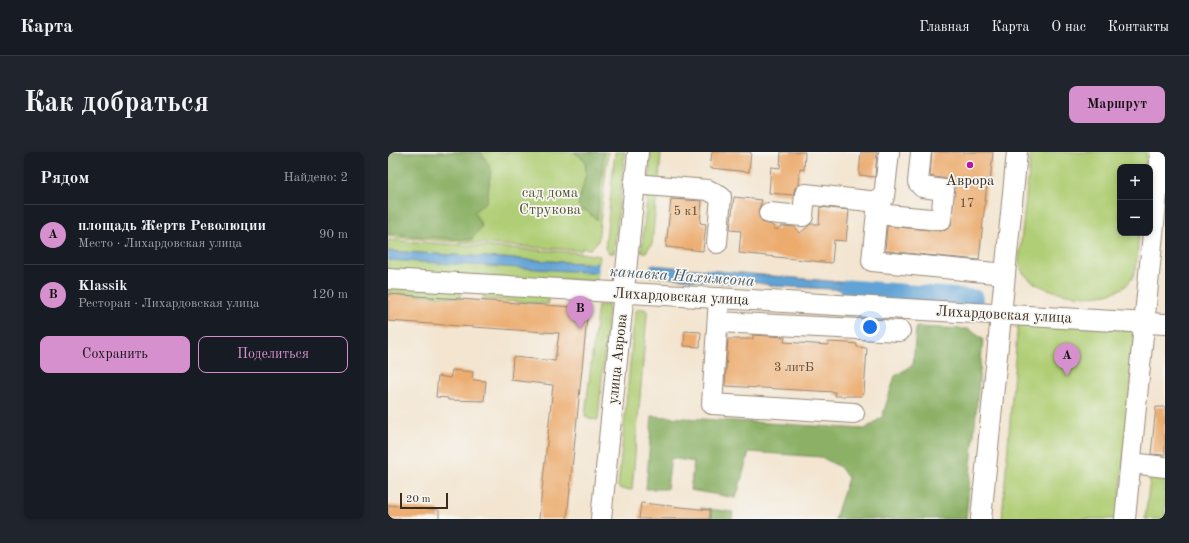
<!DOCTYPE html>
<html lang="ru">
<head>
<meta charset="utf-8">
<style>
  body { margin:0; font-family:"Old Standard TT",serif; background:#20242c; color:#f1f3f6 }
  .controls { position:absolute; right:12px; top:12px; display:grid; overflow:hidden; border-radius:8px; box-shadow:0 2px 6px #0003 }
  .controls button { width:36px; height:36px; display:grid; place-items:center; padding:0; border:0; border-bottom:1px solid #363941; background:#171b24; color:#f1f3f6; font:20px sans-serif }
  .scale { position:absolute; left:12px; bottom:10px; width:48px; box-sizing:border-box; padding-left:4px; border:2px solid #3b2a1e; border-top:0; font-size:11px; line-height:14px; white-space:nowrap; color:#3b2a1e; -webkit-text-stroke:3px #f6f6f2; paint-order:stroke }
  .you { position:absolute; left:482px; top:175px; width:14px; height:14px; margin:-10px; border:3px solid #fff; border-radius:50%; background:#1a73e8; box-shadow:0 0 0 6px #1a73e833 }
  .badge { display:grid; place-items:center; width:26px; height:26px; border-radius:50%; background:#d690ce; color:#111; font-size:13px; font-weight:700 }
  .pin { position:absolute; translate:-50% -33px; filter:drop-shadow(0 1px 2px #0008) }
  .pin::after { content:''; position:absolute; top:21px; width:14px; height:12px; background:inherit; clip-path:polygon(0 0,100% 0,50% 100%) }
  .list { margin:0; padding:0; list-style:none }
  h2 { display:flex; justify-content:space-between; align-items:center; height:52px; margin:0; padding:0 16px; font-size:17px }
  h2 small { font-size:13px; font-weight:400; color:#9ea1a6 }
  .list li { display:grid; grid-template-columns:26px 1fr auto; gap:12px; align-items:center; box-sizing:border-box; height:60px; padding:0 16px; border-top:1px solid #363941 }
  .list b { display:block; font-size:15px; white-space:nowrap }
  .list p { margin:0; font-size:13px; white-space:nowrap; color:#9ea1a6 }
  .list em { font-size:13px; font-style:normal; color:#9ea1a6 }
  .actions { display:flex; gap:8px; padding:12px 16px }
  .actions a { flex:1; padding:9px 0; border:1px solid #d690ce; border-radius:8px; text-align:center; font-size:14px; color:#d690ce }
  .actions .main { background:#d690ce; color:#111 }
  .map { position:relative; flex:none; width:777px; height:367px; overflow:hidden; border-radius:8px }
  header { display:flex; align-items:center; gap:24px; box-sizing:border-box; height:56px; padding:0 20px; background:#171b24; border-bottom:1px solid #363941 }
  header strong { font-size:19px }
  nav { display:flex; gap:22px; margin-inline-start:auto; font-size:14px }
  .intro { display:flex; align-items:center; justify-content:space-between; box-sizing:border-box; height:96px; padding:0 24px }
  h1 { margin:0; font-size:28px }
  .button { padding:10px 18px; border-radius:8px; background:#d690ce; color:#111; font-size:14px; font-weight:700 }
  main { display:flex; gap:24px; padding:0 24px }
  aside { flex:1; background:#171b24; border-radius:8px; box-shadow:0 2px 6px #0003 }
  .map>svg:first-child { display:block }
  .green { fill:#b0ce74; stroke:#767c49 }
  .forest { fill:#8cb166; stroke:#646e42 }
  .water { fill:#62a3d5; stroke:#4e667a }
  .pier { fill:#f3e5d0 }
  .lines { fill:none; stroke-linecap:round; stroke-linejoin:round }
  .canal { stroke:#62a3d5; stroke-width:17 }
  .building { fill:#ecac6e }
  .minor-casing { stroke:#978877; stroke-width:22 }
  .minor { stroke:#fff; stroke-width:20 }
  .poi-dot { fill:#b5179e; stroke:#f6f6f2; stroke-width:1.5 }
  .labels { text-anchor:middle; stroke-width:3.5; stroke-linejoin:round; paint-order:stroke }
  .number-label { font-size:13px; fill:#674a32 }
  .poi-label { font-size:15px; fill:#3b2a1e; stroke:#f6f6f2 }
  .park-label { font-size:15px; fill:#585334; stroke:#f6f6f2 }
  .street-label { font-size:15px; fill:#3b2a1e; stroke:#f6f6f2 }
  .water-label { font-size:16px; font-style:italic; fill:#4b5a67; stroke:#f6f6f2 }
</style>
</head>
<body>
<header>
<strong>Карта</strong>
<nav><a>Главная</a><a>Карта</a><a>О нас</a><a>Контакты</a></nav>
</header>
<div class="intro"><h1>Как добраться</h1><a class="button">Маршрут</a></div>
<main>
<aside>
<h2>Рядом<small>Найдено: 2</small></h2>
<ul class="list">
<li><span class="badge">A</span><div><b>площадь Жертв Революции</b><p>Место · Лихардовская улица</p></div><em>90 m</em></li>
<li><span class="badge">B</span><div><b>Klassik</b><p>Ресторан · Лихардовская улица</p></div><em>120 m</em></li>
</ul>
<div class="actions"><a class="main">Сохранить</a><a>Поделиться</a></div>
</aside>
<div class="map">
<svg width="777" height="367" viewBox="0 0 777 367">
  <rect width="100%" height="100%" fill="#f6f6f2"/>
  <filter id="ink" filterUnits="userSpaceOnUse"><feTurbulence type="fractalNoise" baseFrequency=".025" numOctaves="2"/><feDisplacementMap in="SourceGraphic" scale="8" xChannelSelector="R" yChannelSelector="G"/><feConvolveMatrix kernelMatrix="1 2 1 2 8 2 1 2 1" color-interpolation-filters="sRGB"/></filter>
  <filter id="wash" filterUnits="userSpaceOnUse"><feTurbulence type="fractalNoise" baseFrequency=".012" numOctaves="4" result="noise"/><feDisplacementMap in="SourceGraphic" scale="16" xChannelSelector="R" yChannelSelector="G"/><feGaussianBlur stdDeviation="0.9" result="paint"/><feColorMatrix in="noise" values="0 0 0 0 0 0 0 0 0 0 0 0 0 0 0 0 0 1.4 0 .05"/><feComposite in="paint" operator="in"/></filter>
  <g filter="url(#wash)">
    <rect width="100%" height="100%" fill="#f3e5d0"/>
    <g class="green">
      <polygon points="0,0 220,0 210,89 203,97 194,96 194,98 184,98 0,85"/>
      <polygon points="227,0 237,0 226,101 221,101 217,97"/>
      <polygon points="263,0 273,0 271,28 261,28"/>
      <path d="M643,0H759L757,15H732V81H751C749,96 751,117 742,129C725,154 653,144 637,123C633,119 632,114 631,108Z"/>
      <polygon points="260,38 269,40 264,92 258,100 253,100"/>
      <polygon points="0,88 193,101 212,104 211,112 0,99"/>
      <polygon points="0,108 210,120 209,129 0,121"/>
      <polygon points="0,133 72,137 73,146 0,141"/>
      <polygon points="96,138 161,143 160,152 95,147"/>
      <polygon points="210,153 221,153 210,268 201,267 197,264"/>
      <polygon points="250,157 256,157 259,159 259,163 244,338 233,337 230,335 247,161"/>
      <polygon points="630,170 749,178 730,367 614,367"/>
      <polygon points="763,320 777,321 777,367 757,367"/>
    </g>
    <g class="forest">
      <polygon points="0,0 93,0 103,17 99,49 86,60 94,74 83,88 0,82"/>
      <polygon points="186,0 216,0 209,68 197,58 195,59 190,53 198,22 197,8"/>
      <polygon points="528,175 581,177 595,187 578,367 447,367 460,326 452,315 433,305 361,300 348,346 302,338 306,310 283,306 279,337 258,337 264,264 477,277 494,265 507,224 525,213"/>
      <polygon points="313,356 345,360 344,367 311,367"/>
    </g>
    <polygon class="water" points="0,99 192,111 264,113 485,133 481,139 386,134 361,129 349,132 263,124 0,108"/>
    <polygon class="pier" points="211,111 263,111 261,126 210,122"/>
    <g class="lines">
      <polyline class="canal" points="460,136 587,146"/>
    </g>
    <g id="blocks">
      <g class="building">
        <polygon points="324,0 363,0 361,20 322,16"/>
        <polygon points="393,0 417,0 416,18 412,17 411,33 407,36 405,43 381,41 383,15 392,16"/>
        <polygon points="473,0 489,0 487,25 471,23"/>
        <polygon points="544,0 605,0 602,31 599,31 591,108 497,99 499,74 552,79 558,78 563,74 567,34 563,29 558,27 542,24"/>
        <polygon points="346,45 374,48 370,60 374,70 384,73 388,78 394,74 407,75 412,81 423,72 431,72 432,55 461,58 458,89 446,88 444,111 351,101 353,79 342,78"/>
        <polygon points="283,47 314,49 312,71 318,72 315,99 278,95"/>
        <polygon points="0,142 200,156 179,367 151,367 165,233 123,228 125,205 167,209 171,181 0,169"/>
        <polygon points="297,179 313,180 312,195 296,194"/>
        <polygon points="365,183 397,185 396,190 440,193 440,190 460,191 469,192 469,195 479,196 476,241 475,241 474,244 447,244 447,240 337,234 340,187 365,187"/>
        <polygon points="64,218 85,220 84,226 86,228 98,229 96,249 60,248 60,246 48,245 50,224 62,226"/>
        <polygon points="768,255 777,255 777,303 763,302"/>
        <polygon points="253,351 322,358 322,367 251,367"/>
        <polygon points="0,353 51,358 51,367 0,367"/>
      </g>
    </g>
  </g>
  <g filter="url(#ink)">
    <use href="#blocks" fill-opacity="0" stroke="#978877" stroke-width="1"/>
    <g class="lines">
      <defs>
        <g id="minor">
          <polyline points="501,0 496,45 490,50 484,109 617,122"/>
          <polyline points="246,32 320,38 333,45 329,91"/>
          <polyline points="381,61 415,64 417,42 490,50"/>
          <polyline points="489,62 553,68 556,38 534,35 530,30 533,0"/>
          <polyline points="0,127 777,172"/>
          <polyline points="331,146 324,252 466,261"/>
          <polyline points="330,170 512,179"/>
          <polyline points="743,311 777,315"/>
          <polyline points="213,367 250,0"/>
          <polyline points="593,367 629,0"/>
          <polyline points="737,367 773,0"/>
        </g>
      </defs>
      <use href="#minor" class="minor-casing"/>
      <use href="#minor" class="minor"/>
    </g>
  </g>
  <circle class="poi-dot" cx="582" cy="13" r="4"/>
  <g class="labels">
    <g class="number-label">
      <text x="579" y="55">17</text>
      <text x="298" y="63">5 к1</text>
      <text x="406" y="219">3 литБ</text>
    </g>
    <g class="poi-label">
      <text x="582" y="33">Аврора</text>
    </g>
    <g class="park-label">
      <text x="162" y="45">сад дома<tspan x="162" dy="17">Струкова</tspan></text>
    </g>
    <g class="street-label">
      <text transform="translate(293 144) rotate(3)" y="5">Лихардовская улица</text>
      <text transform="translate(616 162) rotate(3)" y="5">Лихардовская улица</text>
      <text transform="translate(229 207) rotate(-84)" y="5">улица Аврова</text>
    </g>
    <g class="water-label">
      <text transform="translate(294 123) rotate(4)" y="6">канавка Нахимсона</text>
    </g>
  </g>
</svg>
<div class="controls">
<button>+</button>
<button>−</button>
</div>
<div class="scale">20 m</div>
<div class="you"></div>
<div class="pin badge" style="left:679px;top:224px">A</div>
<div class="pin badge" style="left:192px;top:177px">B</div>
</div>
</main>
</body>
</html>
